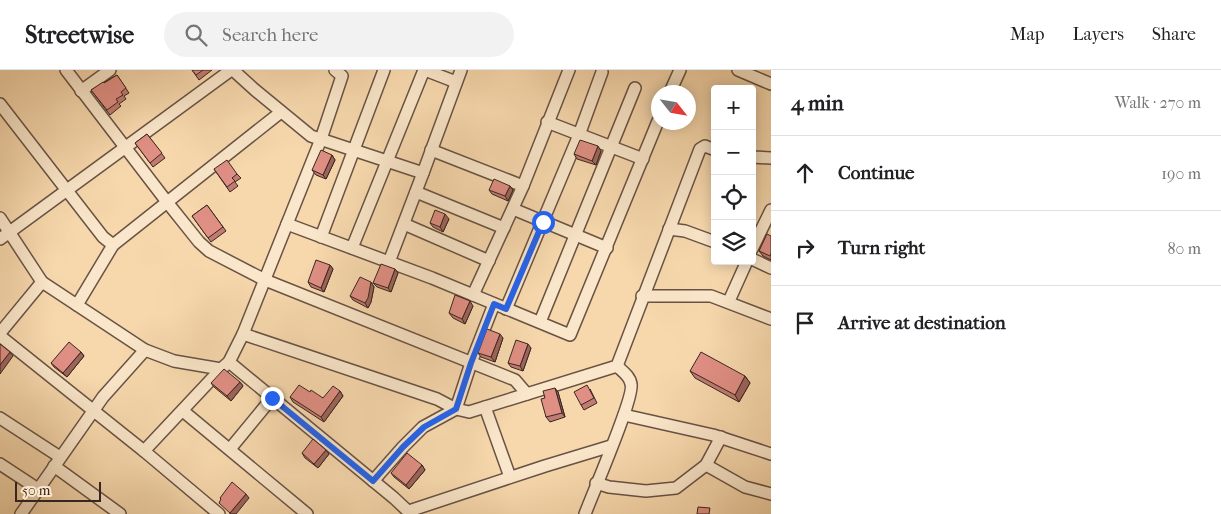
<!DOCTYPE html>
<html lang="en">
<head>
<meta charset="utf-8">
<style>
  body { margin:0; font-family:"IM FELL French Canon",serif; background:#f2f2f2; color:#202124 }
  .controls { position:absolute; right:15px; top:15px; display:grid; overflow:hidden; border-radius:5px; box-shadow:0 2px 12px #0003 }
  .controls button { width:45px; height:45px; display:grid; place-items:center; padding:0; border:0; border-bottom:1px solid #e0e0e0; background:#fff; color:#202124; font:25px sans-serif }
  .compass { position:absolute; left:651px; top:15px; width:45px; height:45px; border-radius:50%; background:#fff; box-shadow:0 2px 12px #0003; rotate:121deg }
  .scale { position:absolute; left:15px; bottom:12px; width:86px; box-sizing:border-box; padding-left:5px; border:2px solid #382721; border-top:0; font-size:14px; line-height:18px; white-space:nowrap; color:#382721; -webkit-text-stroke:4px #fae6ca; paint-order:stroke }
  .stop { position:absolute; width:15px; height:15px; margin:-11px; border:4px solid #2563eb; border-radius:50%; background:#fff }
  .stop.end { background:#2563eb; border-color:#fff; box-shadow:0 1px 5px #0008 }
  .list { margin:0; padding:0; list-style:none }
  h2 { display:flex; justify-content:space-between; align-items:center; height:65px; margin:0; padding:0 20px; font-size:21px }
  h2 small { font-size:16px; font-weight:400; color:#757577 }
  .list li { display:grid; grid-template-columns:32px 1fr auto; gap:15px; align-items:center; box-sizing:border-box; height:75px; padding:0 20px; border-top:1px solid #e0e0e0 }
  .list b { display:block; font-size:19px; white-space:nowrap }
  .list em { font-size:16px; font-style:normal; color:#757577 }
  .icon { flex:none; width:28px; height:28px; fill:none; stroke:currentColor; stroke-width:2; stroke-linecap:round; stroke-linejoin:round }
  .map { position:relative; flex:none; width:771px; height:444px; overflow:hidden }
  header { display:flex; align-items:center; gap:30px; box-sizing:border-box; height:70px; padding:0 25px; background:#fff; border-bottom:1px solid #e0e0e0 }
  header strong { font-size:24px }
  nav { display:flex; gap:28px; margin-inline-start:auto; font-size:18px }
  .search { width:350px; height:45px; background:#f2f2f2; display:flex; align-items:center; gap:12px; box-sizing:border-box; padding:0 18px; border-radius:28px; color:#757577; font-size:19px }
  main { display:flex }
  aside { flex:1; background:#fff }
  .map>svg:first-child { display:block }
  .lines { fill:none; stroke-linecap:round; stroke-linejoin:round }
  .street-casing { stroke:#685344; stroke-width:14 }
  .street { stroke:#fae6ca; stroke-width:11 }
  .wall { fill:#c17b72; stroke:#382721 }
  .shaded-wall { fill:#9d645c; stroke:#382721 }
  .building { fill:#e08f84; stroke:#382721 }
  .route { stroke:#2563eb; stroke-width:6 }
</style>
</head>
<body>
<header>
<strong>Streetwise</strong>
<div class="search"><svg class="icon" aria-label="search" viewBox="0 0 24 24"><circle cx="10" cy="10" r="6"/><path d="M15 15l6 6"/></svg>Search here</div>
<nav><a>Map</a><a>Layers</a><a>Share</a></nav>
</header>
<main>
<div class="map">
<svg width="771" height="444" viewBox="0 0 771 444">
  <rect width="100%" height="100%" fill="#f7d8ad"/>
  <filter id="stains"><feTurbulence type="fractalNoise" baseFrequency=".004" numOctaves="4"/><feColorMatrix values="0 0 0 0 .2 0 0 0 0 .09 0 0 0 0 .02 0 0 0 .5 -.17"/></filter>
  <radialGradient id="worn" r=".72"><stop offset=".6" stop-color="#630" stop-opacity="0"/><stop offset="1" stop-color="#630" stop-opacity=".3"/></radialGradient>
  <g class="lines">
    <defs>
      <g id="street">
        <polyline points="66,0 167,132 199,172 209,181 265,210 515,310 527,324"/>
        <polyline points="233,0 255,20 311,66 423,103 461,0"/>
        <polyline points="425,0 456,12"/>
        <polyline points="738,0 771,14"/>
        <polyline points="81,21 110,0"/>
        <polyline points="670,22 680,0"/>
        <polyline points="0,34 103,167 113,175 281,42"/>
        <polyline points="547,52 643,89"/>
        <polyline points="431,80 523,116"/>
        <polyline points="752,87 771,88"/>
        <polyline points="416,122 504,158"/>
        <polyline points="513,139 607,178"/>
        <polyline points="0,148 42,212"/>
        <polyline points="287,154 321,69 342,6 335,0"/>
        <polyline points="404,154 489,191"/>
        <polyline points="669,159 685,161 715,172"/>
        <polyline points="321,167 384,0"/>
        <polyline points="0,169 231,0"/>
        <polyline points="352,178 424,0"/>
        <polyline points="752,179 771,140"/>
        <polyline points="752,189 771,198"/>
        <polyline points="389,192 423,103"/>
        <polyline points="473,225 523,116 569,0"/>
        <polyline points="642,226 711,226 771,249"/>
        <polyline points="729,231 747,191"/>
        <polyline points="77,235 113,175"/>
        <polyline points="506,239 579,65 602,2"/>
        <polyline points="540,252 635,18"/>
        <polyline points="0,263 42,212 145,280"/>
        <polyline points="243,264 437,329 456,339 469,342 617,296 700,79 705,76 715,80"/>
        <polyline points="0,266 144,381"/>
        <polyline points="229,292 394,428 411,444"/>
        <polyline points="485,337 510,407"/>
        <polyline points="183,341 307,444"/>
        <polyline points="624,345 713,365 771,384"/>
        <polyline points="0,348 60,387"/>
        <polyline points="230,379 272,328"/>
        <polyline points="0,394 38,419"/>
        <polyline points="706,395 745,417 771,424"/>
        <polyline points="54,396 120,444"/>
        <polyline points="373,411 403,377 423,357 456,339 471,293 494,234"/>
        <polyline points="596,413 609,417 646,421 676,418 706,395 721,367"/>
        <polyline points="409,441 545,396 611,376"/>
        <polyline points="21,444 103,327 145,280 174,291 221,299 229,292 243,264 287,154 432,208 570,265 658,51"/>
        <polyline points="219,444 144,381 221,299"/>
        <path d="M585,444C592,425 635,326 631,314C630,306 622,301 617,296"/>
      </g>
    </defs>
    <use href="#street" class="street-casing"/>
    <use href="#street" class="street"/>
  </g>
  <g class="wall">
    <polygon points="192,0 212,0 199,10"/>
    <polygon points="117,5 129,23 124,26 126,29 119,34 121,36 110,45 91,20"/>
    <polygon points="147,64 165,88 153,97 135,73"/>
    <polygon points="601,81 596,95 577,89 574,84"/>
    <polygon points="332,85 335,90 326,109 316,105 312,100"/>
    <polygon points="214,99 237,104 241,108 235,112 238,116 230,122"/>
    <polygon points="510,116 513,120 508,131 492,124 489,120"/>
    <polygon points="207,135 226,161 211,172 192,146"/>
    <polygon points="449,149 443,162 433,157 430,153"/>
    <polygon points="771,166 771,190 763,186 759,181"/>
    <polygon points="330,195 333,199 324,222 311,217 308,212"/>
    <polygon points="395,199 398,203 391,222 377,217 373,213"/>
    <polygon points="371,212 374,217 371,232 368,238 353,230 350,226"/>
    <polygon points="473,236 465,254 453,248 449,243"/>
    <polygon points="503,268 495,292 481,287 478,283"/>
    <polygon points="531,278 523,301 511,297 508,293"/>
    <polygon points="81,282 84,286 67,307 54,297 51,293"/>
    <polygon points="690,301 745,306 750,313 739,332 695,308"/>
    <polygon points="240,312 243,316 231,331 214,317 211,313"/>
    <polygon points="590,319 597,333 584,340 581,335"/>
    <polygon points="340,321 343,326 324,352 293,332 290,327 323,328"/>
    <polygon points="558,322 565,347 550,352 546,347"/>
    <polygon points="326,380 329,384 318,398 305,388 302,383"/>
    <polygon points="422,395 425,400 409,419 394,407 391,403"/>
  </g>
  <g class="shaded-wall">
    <polygon points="598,76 601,81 596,95 592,91"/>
    <polygon points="332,85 335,90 326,109 323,105"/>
    <polygon points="510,116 513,120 508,131 505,126"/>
    <polygon points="445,144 449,149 443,162 440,157"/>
    <polygon points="330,195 333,199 324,222 321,218"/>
    <polygon points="395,199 398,203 391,222 388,218"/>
    <polygon points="371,212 374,217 371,232 368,238 365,233"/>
    <polygon points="470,231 473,236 465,254 462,249"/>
    <polygon points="500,264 503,268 495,292 491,287"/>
    <polygon points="528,274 531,278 523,301 520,296"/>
    <polygon points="10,282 13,286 0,304 0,295"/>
    <polygon points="81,282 84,286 67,307 63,303"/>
    <polygon points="745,306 750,313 739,332 735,325"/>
    <polygon points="240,312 243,316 231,331 227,326"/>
    <polygon points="555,318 558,322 565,347 562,343"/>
    <polygon points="340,321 343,326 324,352 321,347"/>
    <polygon points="326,380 329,384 318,398 314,394"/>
    <polygon points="422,395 425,400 409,419 406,415"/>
    <polygon points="246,424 249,428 236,444 230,444 230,443"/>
  </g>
  <g class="building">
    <polygon points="192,0 203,0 196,5"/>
    <polygon points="117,5 126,18 121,22 123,25 116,29 118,32 107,40 91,20 103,12 104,13"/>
    <polygon points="147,64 162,83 150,93 135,73"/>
    <polygon points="580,70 598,76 592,91 574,84"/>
    <polygon points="321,80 332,85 323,105 312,100"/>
    <polygon points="227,90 237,104 232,108 235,111 227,117 214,99"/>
    <polygon points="494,109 510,116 505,126 489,120"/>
    <polygon points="207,135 223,157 208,168 192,146"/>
    <polygon points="435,140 445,144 440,157 430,153"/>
    <polygon points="767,164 771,166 771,183 770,186 759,181"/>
    <polygon points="316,190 330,195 321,218 308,212"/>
    <polygon points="381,194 395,199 388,218 373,213"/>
    <polygon points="360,207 371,212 368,228 365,233 350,226"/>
    <polygon points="455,225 470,231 462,249 449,243"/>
    <polygon points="487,259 500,264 491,287 478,283"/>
    <polygon points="516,270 528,274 520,296 508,293"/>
    <polygon points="69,272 81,282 63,303 51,293"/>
    <polygon points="0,274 10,282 0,295"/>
    <polygon points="701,282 745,306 735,325 690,301"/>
    <polygon points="224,299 240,312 227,326 211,313"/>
    <polygon points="299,315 310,322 311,320 323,328 333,316 340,321 321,347 290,327"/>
    <polygon points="587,315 594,328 581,335 574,322"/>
    <polygon points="555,318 562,343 546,347 541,329 545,328 543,321"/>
    <polygon points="313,369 326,380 314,394 302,383"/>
    <polygon points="407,383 422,395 406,415 391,403"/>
    <polygon points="232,412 246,424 230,443 219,433 221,429 220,428"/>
    <polygon points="698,437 710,438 709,444 697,444"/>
  </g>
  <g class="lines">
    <polyline class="route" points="272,328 373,411 403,377 424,357 456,339 471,293 494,234 506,239 543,152"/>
  </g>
  <rect width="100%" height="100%" filter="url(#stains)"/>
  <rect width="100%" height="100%" fill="url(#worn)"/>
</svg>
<div class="controls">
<button>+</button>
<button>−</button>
<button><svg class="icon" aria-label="locate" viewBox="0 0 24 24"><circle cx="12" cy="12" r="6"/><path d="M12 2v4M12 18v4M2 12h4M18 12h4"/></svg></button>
<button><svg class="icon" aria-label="layers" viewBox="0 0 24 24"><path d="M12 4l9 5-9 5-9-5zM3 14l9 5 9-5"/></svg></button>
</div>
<svg class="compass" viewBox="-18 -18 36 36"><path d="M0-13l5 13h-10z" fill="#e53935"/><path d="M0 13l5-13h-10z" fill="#757577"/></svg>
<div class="scale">50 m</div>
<div class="stop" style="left:543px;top:152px"></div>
<div class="stop end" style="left:272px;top:328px"></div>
</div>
<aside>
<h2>4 min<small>Walk · 270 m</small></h2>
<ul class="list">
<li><svg class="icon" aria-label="ahead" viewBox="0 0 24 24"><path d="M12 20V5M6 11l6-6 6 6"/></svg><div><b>Continue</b></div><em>190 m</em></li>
<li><svg class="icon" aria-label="right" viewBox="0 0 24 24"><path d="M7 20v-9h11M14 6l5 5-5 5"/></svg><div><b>Turn right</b></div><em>80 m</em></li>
<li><svg class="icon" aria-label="arrive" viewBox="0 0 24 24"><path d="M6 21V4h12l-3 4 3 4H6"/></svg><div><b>Arrive at destination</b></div></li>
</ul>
</aside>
</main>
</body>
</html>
